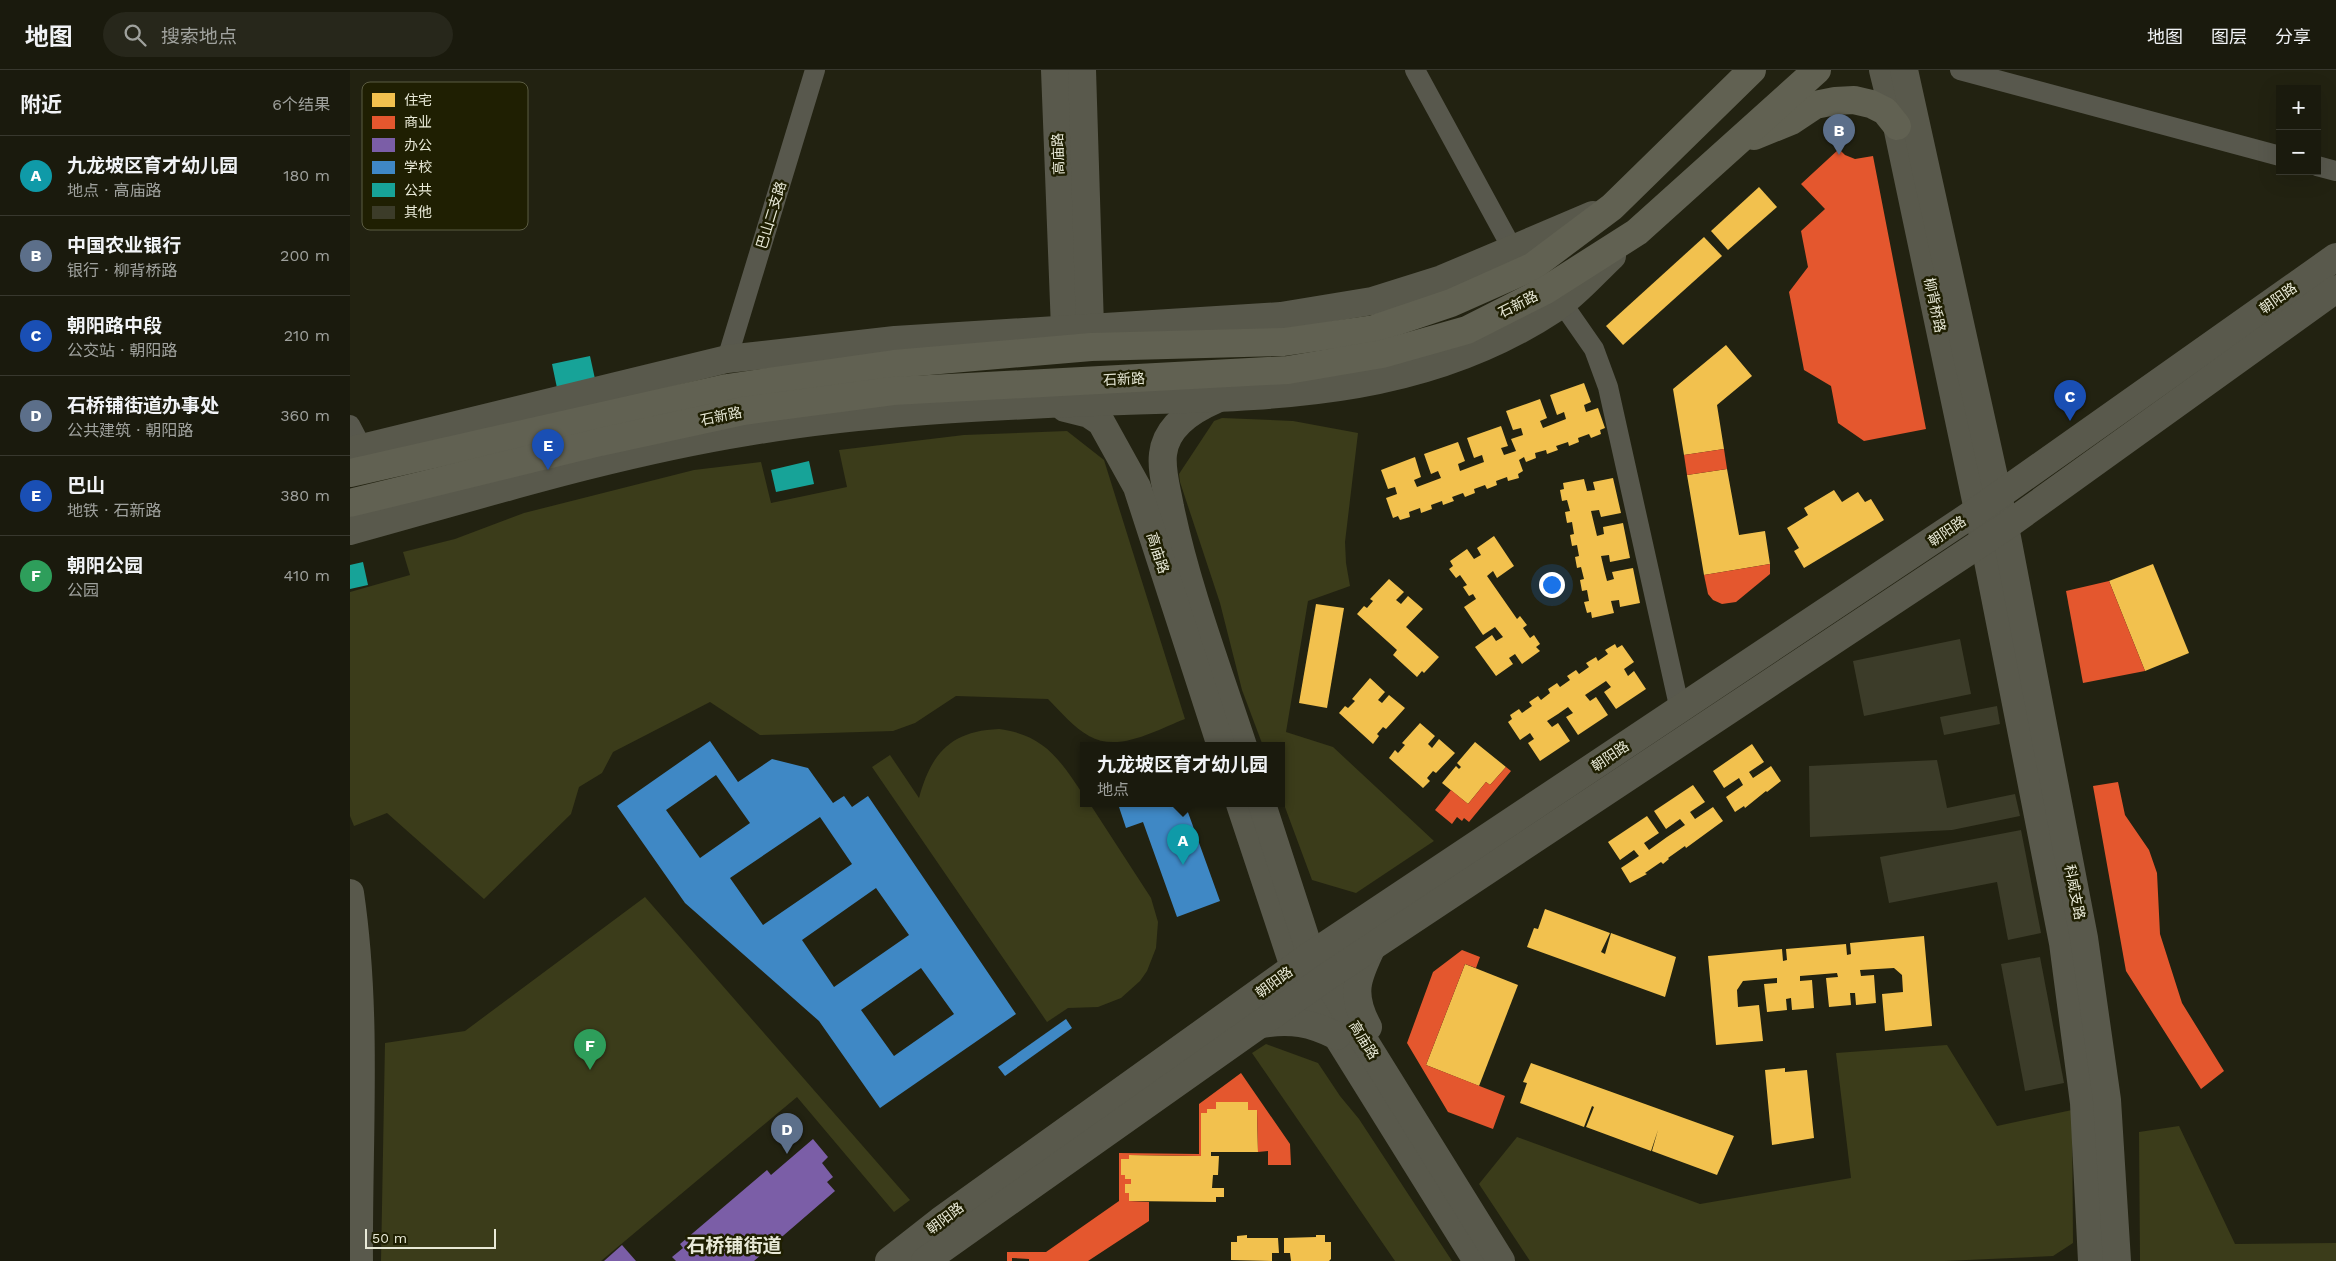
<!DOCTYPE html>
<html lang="zh">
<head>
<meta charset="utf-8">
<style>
  body { margin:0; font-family:"Work Sans","Noto Sans SC",sans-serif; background:#27271b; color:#f1f3f6 }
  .controls { position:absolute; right:15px; top:15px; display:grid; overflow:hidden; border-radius:0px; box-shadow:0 5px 20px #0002 }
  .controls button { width:45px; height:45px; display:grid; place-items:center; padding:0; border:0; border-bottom:1px solid #38382e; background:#1a1a0d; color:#f1f3f6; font:25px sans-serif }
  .scale { position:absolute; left:15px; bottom:12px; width:131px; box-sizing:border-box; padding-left:5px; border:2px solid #e8e9d7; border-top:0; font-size:14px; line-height:18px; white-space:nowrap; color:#e8e9d7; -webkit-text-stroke:4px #1f1f02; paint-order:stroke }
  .you { position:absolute; left:1201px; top:514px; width:18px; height:18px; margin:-12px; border:4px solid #fff; border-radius:50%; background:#1a73e8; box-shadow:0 0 0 8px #1a73e833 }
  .badge { display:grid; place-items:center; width:32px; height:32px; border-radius:50%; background:#0f766e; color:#fff; font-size:16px; font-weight:700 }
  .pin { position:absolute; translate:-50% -41px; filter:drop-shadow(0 1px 2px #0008) }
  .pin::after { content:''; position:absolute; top:26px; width:18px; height:15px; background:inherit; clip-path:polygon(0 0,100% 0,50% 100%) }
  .popup { position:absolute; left:730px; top:672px; width:205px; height:65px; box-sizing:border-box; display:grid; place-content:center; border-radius:0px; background:#1a1a0d; filter:drop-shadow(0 1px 4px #0005); font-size:16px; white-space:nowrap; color:#9fa19d }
  .popup b { font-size:19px; color:#f1f3f6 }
  .popup::after { content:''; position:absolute; left:50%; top:100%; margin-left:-10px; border:10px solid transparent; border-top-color:#1a1a0d }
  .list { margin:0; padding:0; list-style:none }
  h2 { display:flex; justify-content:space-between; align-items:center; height:65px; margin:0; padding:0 20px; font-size:21px }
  h2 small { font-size:16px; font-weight:400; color:#9fa19d }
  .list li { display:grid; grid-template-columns:32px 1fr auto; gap:15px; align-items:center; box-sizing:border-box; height:80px; padding:0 20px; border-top:1px solid #38382e }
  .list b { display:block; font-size:19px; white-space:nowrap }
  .list p { margin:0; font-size:16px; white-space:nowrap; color:#9fa19d }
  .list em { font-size:16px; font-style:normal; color:#9fa19d }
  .icon { flex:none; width:28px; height:28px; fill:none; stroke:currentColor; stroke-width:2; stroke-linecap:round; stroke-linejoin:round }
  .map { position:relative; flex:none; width:1986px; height:1191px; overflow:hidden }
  header { display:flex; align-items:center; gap:30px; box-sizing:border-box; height:70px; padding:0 25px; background:#1a1a0d; border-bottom:1px solid #38382e }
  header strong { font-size:24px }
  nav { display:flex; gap:28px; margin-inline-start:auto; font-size:18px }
  .search { width:350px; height:45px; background:#27271b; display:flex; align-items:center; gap:12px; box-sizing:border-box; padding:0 18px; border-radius:28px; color:#9fa19d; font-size:19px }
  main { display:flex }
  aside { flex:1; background:#1a1a0d }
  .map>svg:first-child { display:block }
  .green { fill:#3b3c1a }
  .homes { fill:#f2c14e }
  .shops { fill:#e4572e }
  .offices { fill:#7b5ea7 }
  .schools { fill:#3f88c5; fill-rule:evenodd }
  .public { fill:#17a398 }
  .building { fill:#3c3c29 }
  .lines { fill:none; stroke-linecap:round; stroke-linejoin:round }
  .street { stroke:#58584d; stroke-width:20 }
  .secondary { stroke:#59594c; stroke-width:28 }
  .primary { stroke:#616152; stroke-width:28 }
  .labels { text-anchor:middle; stroke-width:5; stroke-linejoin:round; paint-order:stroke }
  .street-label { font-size:14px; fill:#e8e9d7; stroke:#1f1f02 }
  .district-label { font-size:19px; font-weight:bold; fill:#e8e9d7; stroke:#1f1f02 }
  .key { fill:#1f1f02; stroke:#5b5c42; stroke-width:1 }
  .key-label { font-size:14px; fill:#e8e9d7 }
</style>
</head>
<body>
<header>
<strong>地图</strong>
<div class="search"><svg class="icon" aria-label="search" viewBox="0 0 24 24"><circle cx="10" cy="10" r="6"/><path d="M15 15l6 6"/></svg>搜索地点</div>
<nav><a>地图</a><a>图层</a><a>分享</a></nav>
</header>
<main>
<aside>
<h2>附近<small>6个结果</small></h2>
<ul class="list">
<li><span class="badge" style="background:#0f9aa8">A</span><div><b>九龙坡区育才幼儿园</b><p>地点 · 高庙路</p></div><em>180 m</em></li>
<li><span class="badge" style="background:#5c6f8a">B</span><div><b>中国农业银行</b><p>银行 · 柳背桥路</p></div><em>200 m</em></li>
<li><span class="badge" style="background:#1a4fb4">C</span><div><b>朝阳路中段</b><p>公交站 · 朝阳路</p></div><em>210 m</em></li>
<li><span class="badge" style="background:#5c6f8a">D</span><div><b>石桥铺街道办事处</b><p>公共建筑 · 朝阳路</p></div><em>360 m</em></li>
<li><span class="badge" style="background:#1a4fb4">E</span><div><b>巴山</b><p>地铁 · 石新路</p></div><em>380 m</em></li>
<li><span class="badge" style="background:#2e9e5b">F</span><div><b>朝阳公园</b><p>公园</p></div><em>410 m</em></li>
</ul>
</aside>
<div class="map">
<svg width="1986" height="1191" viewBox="0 0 1986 1191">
  <rect width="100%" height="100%" fill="#221"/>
  <g class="green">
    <polygon points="872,348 943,351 1008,363 995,472 996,493 1000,516 958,531 936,662 983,677 1084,771 1006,823 962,810 932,729 932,676 913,676 892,620 870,533 830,412 829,404 864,351"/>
    <path d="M717,361L754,390L835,649C806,660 769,683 739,666C723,657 711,642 698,629L606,626L565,653L543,661L410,665L360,632L263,682L252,703L229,717L221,744L134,829L37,743L4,756L0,746V522L60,505L53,482L105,469L174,443L344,400L411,392L421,433L497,417L489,380L614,365Z"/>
    <path d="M649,659C695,665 710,690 734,726V734H740L801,828L808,852L806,878L797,901L790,911L771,928L748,937L718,938L697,952L522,697L540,685L569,728C581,684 600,661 649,659Z"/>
    <polygon points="295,827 560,1130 544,1142 447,1027 251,1191 31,1191 35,973 115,961"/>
    <polygon points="916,974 968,993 990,1026 1009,1049 1102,1191 1045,1191 902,983"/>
    <polygon points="1597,975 1647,1056 1722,1040 1723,1173 1703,1186 1595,1191 1180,1191 1129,1114 1167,1067 1350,1134 1501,1108 1486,983"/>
    <polygon points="1829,1056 1885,1174 1986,1173 1986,1191 1790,1191 1789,1062"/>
  </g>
  <g class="homes">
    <polygon points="1409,117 1427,137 1378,180 1361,161"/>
    <polygon points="1354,167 1372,186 1273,275 1256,256"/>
    <polygon points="1376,275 1402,306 1367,335 1374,379 1334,385 1323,319"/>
    <polygon points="1234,313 1241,332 1234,335 1236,342 1248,338 1255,358 1250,360 1251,364 1241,368 1239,364 1228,368 1229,372 1219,376 1218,372 1206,376 1208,380 1197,384 1196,380 1185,383 1186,388 1176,392 1174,387 1169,390 1173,401 1168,404 1169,408 1158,411 1157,407 1146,411 1147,415 1137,419 1135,415 1124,419 1125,423 1115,427 1113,423 1102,427 1104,431 1093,435 1092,431 1081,435 1082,439 1071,443 1070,438 1059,442 1060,447 1050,450 1048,446 1043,448 1036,428 1047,424 1045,417 1038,419 1031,400 1065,387 1071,407 1064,410 1067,417 1091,408 1088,401 1081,404 1074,384 1108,372 1115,391 1108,394 1110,401 1134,392 1132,385 1124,388 1117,368 1151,356 1158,376 1151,378 1154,385 1166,381 1161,369 1173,365 1171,358 1163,360 1156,341 1190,329 1197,348 1190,351 1193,358 1216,349 1214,342 1207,345 1200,325"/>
    <polygon points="1377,399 1389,465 1415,461 1420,494 1354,505 1337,405"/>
    <polygon points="1263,408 1271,443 1251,447 1249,440 1241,441 1247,466 1254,464 1253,457 1273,453 1280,488 1260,492 1259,485 1251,486 1254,499 1257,511 1264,509 1262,502 1283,498 1290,533 1270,537 1269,530 1261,531 1264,543 1242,548 1241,542 1237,543 1234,532 1239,531 1237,520 1232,521 1230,510 1234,509 1231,497 1227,498 1225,487 1229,486 1227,475 1222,476 1220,465 1224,464 1222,452 1217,453 1215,442 1220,441 1217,430 1212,431 1210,420 1214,419 1213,413 1234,409 1237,421 1245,420 1243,412"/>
    <polygon points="1484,420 1492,432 1508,422 1515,432 1521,429 1534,450 1454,498 1444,481 1449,478 1437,458 1458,445 1454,438"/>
    <polygon points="1144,466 1164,496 1147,508 1143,501 1137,506 1167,549 1170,546 1177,555 1173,558 1180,568 1184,565 1190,574 1186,577 1190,581 1172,594 1165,584 1159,588 1163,594 1146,606 1125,577 1142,565 1146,571 1153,567 1145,557 1133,565 1114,537 1126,529 1123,524 1119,526 1113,517 1117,515 1110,505 1106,508 1099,499 1103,496 1100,491 1117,479 1124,489 1131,485 1127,478"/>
    <polygon points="1803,494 1839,583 1795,601 1759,511"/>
    <polygon points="1039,509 1054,522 1046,530 1051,534 1058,526 1073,539 1056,557 1089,587 1074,603 1072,601 1067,607 1043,585 1047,580 1007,544 1014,536 1017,538 1023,531 1020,529"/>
    <polygon points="966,534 994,538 977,638 949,633"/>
    <polygon points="1265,574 1267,578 1272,575 1284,592 1274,599 1278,606 1284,601 1296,619 1266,639 1254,622 1261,617 1256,611 1235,625 1240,631 1246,627 1258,645 1228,665 1216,647 1223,643 1218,637 1208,644 1197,651 1202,657 1208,653 1220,671 1190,691 1178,673 1184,669 1180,663 1170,670 1158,652 1162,649 1160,645 1169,639 1172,643 1182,636 1179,632 1188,626 1191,630 1200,623 1198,619 1207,613 1210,617 1220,610 1217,606 1226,600 1229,604 1239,597 1236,593 1246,587 1248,591 1258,584 1255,580"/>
    <polygon points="1020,608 1035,622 1028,630 1032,633 1039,625 1055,638 1036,659 1033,657 1027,664 1029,666 1023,674 989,643 995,636 998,638 1005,631 1002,629"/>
    <polygon points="1070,653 1085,666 1078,674 1082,678 1089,669 1105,683 1086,703 1083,701 1077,708 1080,711 1073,718 1039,688 1045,680 1048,683 1055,675 1052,673"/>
    <polygon points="1125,672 1156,697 1140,715 1136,712 1118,734 1092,713 1106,696 1109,699 1111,697 1107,693"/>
    <polygon points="1402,674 1414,692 1399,702 1403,708 1421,696 1431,711 1417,722 1416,721 1395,738 1394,736 1385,742 1376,727 1393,715 1389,708 1374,718 1363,701"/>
    <polygon points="1343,715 1355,732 1340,742 1345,749 1363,737 1373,751 1336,778 1335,776 1318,788 1319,789 1313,794 1311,792 1295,803 1297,804 1280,813 1271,798 1289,786 1284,780 1270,790 1258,772 1297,746 1309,763 1294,773 1299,780 1317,767 1335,755 1330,749 1316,759 1304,741"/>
    <polygon points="1195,839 1260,863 1251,882 1255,884 1261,863 1326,887 1315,927 1177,877 1184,858 1188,859"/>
    <polygon points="1574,866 1582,956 1535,961 1532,924 1553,922 1552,905 1544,898 1510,900 1511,906 1524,905 1526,933 1506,935 1505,923 1500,923 1501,935 1479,937 1476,908 1488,907 1487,903 1450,906 1450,911 1462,910 1464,938 1442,940 1441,928 1436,929 1437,940 1417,942 1414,914 1427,913 1427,908 1393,911 1387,920 1388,937 1409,935 1413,971 1366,975 1358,886 1432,879 1433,891 1437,890 1436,879 1496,874 1497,885 1501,884 1500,873"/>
    <polygon points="1115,894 1168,915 1129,1016 1076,995"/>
    <polygon points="1181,993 1384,1066 1367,1105 1302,1081 1308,1060 1301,1081 1236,1057 1244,1037 1242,1036 1234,1057 1170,1033 1177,1013 1173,1012"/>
    <polygon points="1435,998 1435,1002 1457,1000 1464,1068 1422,1075 1415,1000"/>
    <polygon points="866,1032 898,1032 898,1040 907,1040 908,1082 861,1082 861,1086 869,1086 868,1105 863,1105 862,1118 874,1118 874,1127 866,1127 866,1132 779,1131 779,1123 775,1123 775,1114 781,1114 781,1109 775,1109 775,1105 771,1105 771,1089 779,1089 779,1085 851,1086 851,1043 857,1043 857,1039 866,1039"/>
    <polygon points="897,1165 897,1168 928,1168 929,1183 922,1183 922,1191 881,1190 881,1172 887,1172 887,1166"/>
    <polygon points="966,1165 975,1165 975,1172 981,1172 981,1189 979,1191 941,1191 940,1183 934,1183 934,1168 966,1167"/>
  </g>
  <g class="shops">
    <polygon points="1489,79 1495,85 1505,89 1523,86 1576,359 1514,371 1488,353 1481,316 1454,300 1439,222 1458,197 1451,161 1475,139 1451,114"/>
    <polygon points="1374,379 1377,399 1337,405 1334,385"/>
    <polygon points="1420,494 1420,504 1386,532 1372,534 1363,530 1358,524 1354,505"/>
    <polygon points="1759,511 1795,601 1733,613 1716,521"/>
    <polygon points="1156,697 1161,701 1119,752 1114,748 1112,751 1107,747 1102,754 1085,740 1101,720 1118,734 1136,712 1140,715"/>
    <polygon points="1768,712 1775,745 1799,780 1807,803 1810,864 1832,933 1874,1001 1851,1019 1776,901 1743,716"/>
    <polygon points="1112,880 1130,887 1126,898 1115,894 1076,995 1155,1026 1143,1059 1098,1042 1057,973 1083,902"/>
    <polygon points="891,1003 940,1074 941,1095 918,1095 918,1081 908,1082 907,1040 898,1040 898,1032 866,1032 866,1039 857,1039 857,1043 851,1043 851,1086 779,1085 779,1089 771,1089 771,1105 775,1105 775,1109 781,1109 781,1114 775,1114 775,1123 779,1123 779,1131 799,1132 799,1151 738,1191 679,1191 679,1189 662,1188 662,1191 657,1191 657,1182 696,1182 769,1131 769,1083 849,1084 849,1034"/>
  </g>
  <g class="offices">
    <polygon points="463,1069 478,1087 472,1093 483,1107 477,1112 485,1121 404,1191 326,1191 322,1187 333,1178 330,1174 417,1100 421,1105"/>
    <polygon points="272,1175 286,1191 254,1191"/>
  </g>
  <g class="schools">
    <path d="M360,671L388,712L422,689L458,698L483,733L494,726L502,737L518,726L666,944L530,1038L469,951L335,833L267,736ZM366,705L400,753L350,788L316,740ZM470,747L502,794L413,855L380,808ZM526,818L559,865L484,917L452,870ZM571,898L604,944L544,986L511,940Z"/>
    <polygon points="768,734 835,734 870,831 827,847 793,752 776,758"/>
    <polygon points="716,949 722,958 655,1006 648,997"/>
  </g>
  <g class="public">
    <polygon points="240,286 245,309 207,318 202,294"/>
    <polygon points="459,391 464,414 426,422 421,400"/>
    <polygon points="13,492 18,515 0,519 0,495"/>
  </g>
  <g class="building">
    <polygon points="1610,569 1621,624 1514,646 1503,591"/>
    <polygon points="1647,636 1650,654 1594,665 1590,647"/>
    <polygon points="1587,690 1597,738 1665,724 1670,746 1602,760 1460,767 1459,696"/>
    <polygon points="1671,760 1691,863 1658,870 1647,812 1539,833 1530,787"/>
    <polygon points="1690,887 1714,1013 1675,1021 1651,894"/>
  </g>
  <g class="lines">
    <g class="street">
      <polyline points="1065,0 1163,180"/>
      <polyline points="1610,0 1930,86"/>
      <polyline points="1967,96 1986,101"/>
      <polyline points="1212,233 1244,279 1258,317 1330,640"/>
      <polyline points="377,289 465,0"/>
      <polyline points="0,355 12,378"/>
    </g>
    <g class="secondary">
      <polyline points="705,0 715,259"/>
      <polyline points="732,0 740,257"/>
      <polyline points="1533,0 1547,56 1628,440 1713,873 1734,1033 1742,1191"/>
      <polyline points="1554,0 1655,457 1734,868 1757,1030 1767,1191"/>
      <path d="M865,330C842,340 816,356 813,384C811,401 817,420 820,437C837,518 867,597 893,676"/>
      <polyline points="715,338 739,344 751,352 787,417 871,676"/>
      <polyline points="0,381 377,289 545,270 931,246 1022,231 1092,209 1243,145"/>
      <path d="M0,461C131,425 262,384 397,362C511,342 629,337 745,332C906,326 1064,332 1204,239C1225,225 1244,203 1262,186"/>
      <polyline points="890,734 944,897 1127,1191"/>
      <polyline points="912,734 961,885 1151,1191"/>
      <path d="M0,823C18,945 8,1068 9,1191"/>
      <path d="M912,954C941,949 961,953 987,966"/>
      <path d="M1018,957C1000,924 1007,908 1022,877"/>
      <polyline points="539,1191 590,1151 961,885 1628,440 1986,187"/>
      <polyline points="575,1191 975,908 1655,457 1986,219"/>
    </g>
    <g class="primary">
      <polyline points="1404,66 1441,51 1465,35 1485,31 1504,30 1521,34 1535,41 1547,56"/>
      <polyline points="0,403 377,318 544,294 741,277 934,272 1024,259 1101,233 1182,197 1262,137 1402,0"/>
      <polyline points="0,433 250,372 393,341 543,321 938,300 1032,284 1117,260 1196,220 1287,162 1467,0"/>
    </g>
  </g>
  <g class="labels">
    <g class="street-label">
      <text transform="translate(708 84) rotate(-92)" y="5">高庙路</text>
      <text transform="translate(421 145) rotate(-73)" y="5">巴山二支路</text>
      <text transform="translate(1928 228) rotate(-35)" y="5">朝阳路</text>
      <text transform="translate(1168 234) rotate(-27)" y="5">石新路</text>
      <text transform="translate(1585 235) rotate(78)" y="5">柳背桥路</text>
      <text transform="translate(774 309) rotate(-3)" y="5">石新路</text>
      <text transform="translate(371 346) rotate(-12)" y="5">石新路</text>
      <text transform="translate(1597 461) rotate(-34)" y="5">朝阳路</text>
      <text transform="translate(808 483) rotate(72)" y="5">高庙路</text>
      <text transform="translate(1260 686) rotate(-34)" y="5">朝阳路</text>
      <text transform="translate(1725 822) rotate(79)" y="5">科威支路</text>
      <text transform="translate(924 912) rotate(-36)" y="5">朝阳路</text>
      <text transform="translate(1014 970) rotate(58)" y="5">高庙路</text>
      <text transform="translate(595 1148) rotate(-37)" y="5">朝阳路</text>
    </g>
    <g class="district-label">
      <text x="384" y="1182">石桥铺街道</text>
    </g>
  </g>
  <rect x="12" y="12" width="166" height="148" rx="8" class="key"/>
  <rect x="22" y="23" width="23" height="14" fill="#f2c14e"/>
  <rect x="22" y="46" width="23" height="13" fill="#e4572e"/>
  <rect x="22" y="68" width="23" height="14" fill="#7b5ea7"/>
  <rect x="22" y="91" width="23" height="13" fill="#3f88c5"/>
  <rect x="22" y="113" width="23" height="14" fill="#17a398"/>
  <rect x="22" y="136" width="23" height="13" fill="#3c3c29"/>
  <g class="key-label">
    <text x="54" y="35">住宅</text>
    <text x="54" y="57">商业</text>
    <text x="54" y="80">办公</text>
    <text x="54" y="102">学校</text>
    <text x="54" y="125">公共</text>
    <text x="54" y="147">其他</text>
  </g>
</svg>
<div class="controls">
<button>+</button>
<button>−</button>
</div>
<div class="scale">50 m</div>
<div class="you"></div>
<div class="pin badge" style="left:833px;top:795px;background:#0f9aa8">A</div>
<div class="popup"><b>九龙坡区育才幼儿园</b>地点</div>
<div class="pin badge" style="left:1489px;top:85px;background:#5c6f8a">B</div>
<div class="pin badge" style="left:1720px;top:351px;background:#1a4fb4">C</div>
<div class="pin badge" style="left:437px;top:1084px;background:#5c6f8a">D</div>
<div class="pin badge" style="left:198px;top:400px;background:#1a4fb4">E</div>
<div class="pin badge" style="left:240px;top:1000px;background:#2e9e5b">F</div>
</div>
</main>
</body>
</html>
